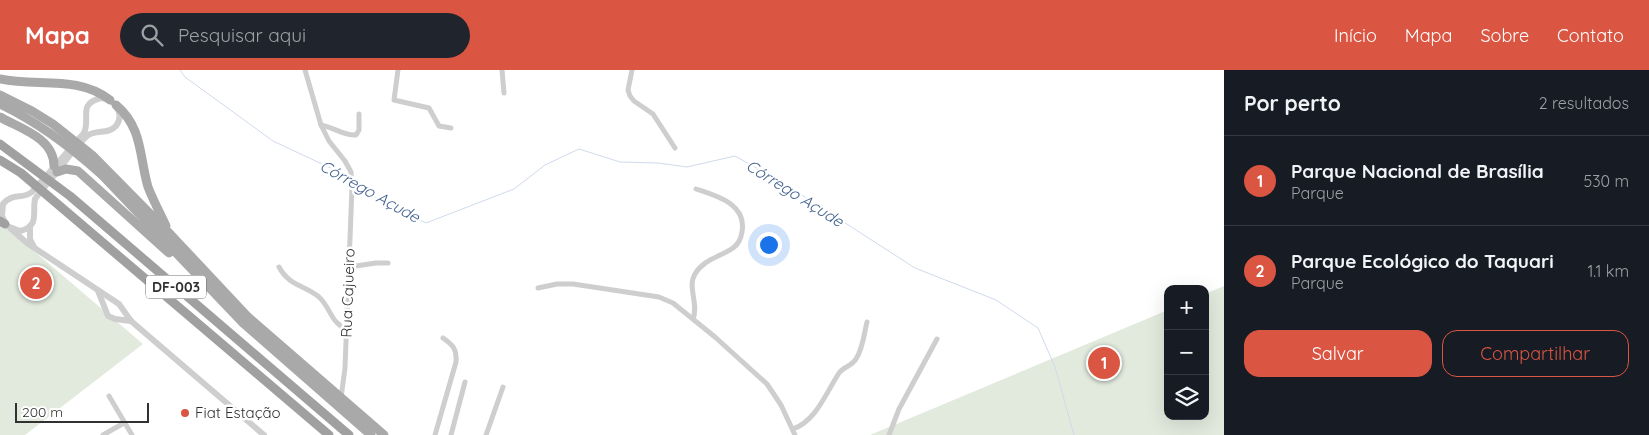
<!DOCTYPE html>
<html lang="pt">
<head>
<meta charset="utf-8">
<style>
  body { margin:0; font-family:Quicksand,sans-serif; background:#20242c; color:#f1f3f6 }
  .controls { position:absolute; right:15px; bottom:15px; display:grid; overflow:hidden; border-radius:10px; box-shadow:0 5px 20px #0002 }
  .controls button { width:45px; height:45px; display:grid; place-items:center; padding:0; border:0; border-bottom:1px solid #363941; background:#171b24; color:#f1f3f6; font:25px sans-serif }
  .scale { position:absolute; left:15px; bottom:12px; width:134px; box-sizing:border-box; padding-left:5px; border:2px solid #313131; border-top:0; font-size:14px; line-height:18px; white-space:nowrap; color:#313131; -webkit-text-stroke:4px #fff; paint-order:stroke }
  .you { position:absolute; left:768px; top:174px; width:18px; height:18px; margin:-12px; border:4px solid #fff; border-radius:50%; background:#1a73e8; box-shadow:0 0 0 8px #1a73e833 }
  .badge { display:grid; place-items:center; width:32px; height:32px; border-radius:50%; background:#da5542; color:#fff; font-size:16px; font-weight:700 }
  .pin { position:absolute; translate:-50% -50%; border:2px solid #fff; box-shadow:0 1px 5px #0006 }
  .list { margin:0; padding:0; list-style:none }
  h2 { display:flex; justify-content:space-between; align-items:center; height:65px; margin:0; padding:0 20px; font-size:21px }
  h2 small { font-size:16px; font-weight:400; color:#9ea1a6 }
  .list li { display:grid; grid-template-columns:32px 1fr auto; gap:15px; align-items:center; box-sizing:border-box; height:90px; padding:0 20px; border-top:1px solid #363941 }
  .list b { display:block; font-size:19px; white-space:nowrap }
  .list p { margin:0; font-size:16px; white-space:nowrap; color:#9ea1a6 }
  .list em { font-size:16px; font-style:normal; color:#9ea1a6 }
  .actions { display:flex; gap:10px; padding:15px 20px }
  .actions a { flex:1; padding:11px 0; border:1px solid #da5542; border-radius:15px; text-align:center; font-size:18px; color:#da5542 }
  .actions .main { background:#da5542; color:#fff }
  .icon { flex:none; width:28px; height:28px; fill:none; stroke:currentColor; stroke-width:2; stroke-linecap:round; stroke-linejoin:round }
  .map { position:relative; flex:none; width:1224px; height:365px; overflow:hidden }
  header { display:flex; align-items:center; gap:30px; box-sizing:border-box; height:70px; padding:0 25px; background:#da5542; color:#fff }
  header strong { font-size:24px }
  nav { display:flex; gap:28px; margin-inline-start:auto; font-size:18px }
  .search { width:350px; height:45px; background:#20242c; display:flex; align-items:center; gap:12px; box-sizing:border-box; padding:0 18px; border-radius:28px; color:#9ea1a6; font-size:19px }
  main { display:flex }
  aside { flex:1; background:#171b24 }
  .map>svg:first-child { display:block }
  .green { fill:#e2eade }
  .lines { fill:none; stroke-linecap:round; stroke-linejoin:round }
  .stream { stroke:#cfdaeb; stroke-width:1 }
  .minor { stroke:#cecece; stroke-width:5 }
  .tertiary { stroke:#cecece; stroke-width:6 }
  .primary { stroke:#a9a9a9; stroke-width:9 }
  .trunk { stroke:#a0a0a0; stroke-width:9 }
  .poi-dot { fill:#da5542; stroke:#fff; stroke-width:2 }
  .labels { text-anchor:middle; stroke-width:5; stroke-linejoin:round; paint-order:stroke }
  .shield { fill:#fff; stroke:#6f6f6f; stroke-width:1 }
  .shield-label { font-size:14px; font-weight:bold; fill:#313131 }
  .street-label { font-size:15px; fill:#313131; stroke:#fff }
  .poi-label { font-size:15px; fill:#313131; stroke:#fff; text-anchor:start }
  .water-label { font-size:16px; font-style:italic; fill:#44638f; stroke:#fff }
</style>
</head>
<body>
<header>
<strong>Mapa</strong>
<div class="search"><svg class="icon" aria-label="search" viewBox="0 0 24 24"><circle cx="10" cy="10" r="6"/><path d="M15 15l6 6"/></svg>Pesquisar aqui</div>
<nav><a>Início</a><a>Mapa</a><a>Sobre</a><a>Contato</a></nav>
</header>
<main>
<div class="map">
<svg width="1224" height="365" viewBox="0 0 1224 365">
  <rect width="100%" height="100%" fill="#fff"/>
  <g class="green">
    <polygon points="0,152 143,274 25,365 0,365"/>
    <polygon points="1224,216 1224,365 870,365 1168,240 1168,346 1205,346 1205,224"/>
  </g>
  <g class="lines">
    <g class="stream">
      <polyline points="180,0 185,7 273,71 337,101 350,110"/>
      <polyline points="354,112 384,133 426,153 514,119 545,95 579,79 620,92 658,93 687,97 735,86 780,111 915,198 996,230 1038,258 1055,297 1074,365"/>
    </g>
    <g class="minor">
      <polyline points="305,0 321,55 329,71 345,91 351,102 352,117 345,298 341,328"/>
      <polyline points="398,0 394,30 429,38 439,56 451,58"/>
      <polyline points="502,0 504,23"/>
      <polyline points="632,0 628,20 630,26 634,31 653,44 675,78"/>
      <path d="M321,55C333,57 344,66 356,65L359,60V44"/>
      <path d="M279,197C289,216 305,215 319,227C331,238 331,254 347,259"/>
      <polyline points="349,197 376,193 388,193"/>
      <polyline points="538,218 557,214 573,214 659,227 673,233 715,267 767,314 781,335 795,365"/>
      <path d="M693,249C699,234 687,217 695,204C704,189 720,187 733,178C739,174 741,168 742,162C747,134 717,126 696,119"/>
      <polyline points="109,326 132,365"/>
      <path d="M793,359C816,351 826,323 839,303C843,297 852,296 856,289C863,278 864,264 867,252"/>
      <polyline points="103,365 124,353"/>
      <path d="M435,365L456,292C457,279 453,275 443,268"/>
      <polyline points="451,365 465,312"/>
      <polyline points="486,365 503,317"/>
      <polyline points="889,365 899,339 937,269"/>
    </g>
    <g class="tertiary">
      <path d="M101,28C115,29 125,44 116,56C108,65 96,59 87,66C76,76 66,90 57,102C50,111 42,119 35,129C32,143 40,156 20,161L7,156L2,146L3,134C13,122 22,130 32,122L84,63C91,48 77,34 101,28Z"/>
      <polyline points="30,156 30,169 34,177"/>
      <polyline points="11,159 27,173 119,234 131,251 264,365"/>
      <polyline points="98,221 108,246 115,249 131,251"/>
    </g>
    <g class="primary">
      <path d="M0,9C37,17 78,5 110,30"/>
      <polyline points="0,25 32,41 53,54 92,85 171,165 248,247 384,365"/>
      <path d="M0,34C38,52 71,77 102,105L242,252L371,365"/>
      <path d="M116,35C143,58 139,86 148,117C153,130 160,143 166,156"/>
      <path d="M0,47C21,59 54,68 54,96"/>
      <polyline points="57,102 66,99 78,101 169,183"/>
    </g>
    <g class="trunk">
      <polyline points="0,74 70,126 349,365"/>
      <polyline points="0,90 21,103 329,365"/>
      <polyline points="0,151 5,154"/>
    </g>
  </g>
  <circle class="poi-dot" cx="185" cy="343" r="5"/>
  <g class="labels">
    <rect class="shield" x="146" y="205.5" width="60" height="23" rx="4"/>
    <g class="shield-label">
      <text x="176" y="222">DF-003</text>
    </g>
    <g class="street-label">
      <text transform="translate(348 223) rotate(-88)" y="5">Rua Cajueiro</text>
    </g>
    <g class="poi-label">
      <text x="195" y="348">Fiat Estação</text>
    </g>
    <g class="water-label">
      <text transform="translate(370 121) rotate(29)" y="6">Córrego Açude</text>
      <text transform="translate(795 123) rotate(32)" y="6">Córrego Açude</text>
    </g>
  </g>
</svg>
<div class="controls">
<button>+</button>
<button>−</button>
<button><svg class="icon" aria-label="layers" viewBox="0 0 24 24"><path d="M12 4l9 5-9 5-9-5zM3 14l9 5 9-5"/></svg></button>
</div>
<div class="scale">200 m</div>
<div class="you"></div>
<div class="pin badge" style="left:1104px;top:293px">1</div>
<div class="pin badge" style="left:36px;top:213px">2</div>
</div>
<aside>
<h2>Por perto<small>2 resultados</small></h2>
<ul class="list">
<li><span class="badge">1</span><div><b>Parque Nacional de Brasília</b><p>Parque</p></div><em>530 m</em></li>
<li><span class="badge">2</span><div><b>Parque Ecológico do Taquari</b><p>Parque</p></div><em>1.1 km</em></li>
</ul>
<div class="actions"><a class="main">Salvar</a><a>Compartilhar</a></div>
</aside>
</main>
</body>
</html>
